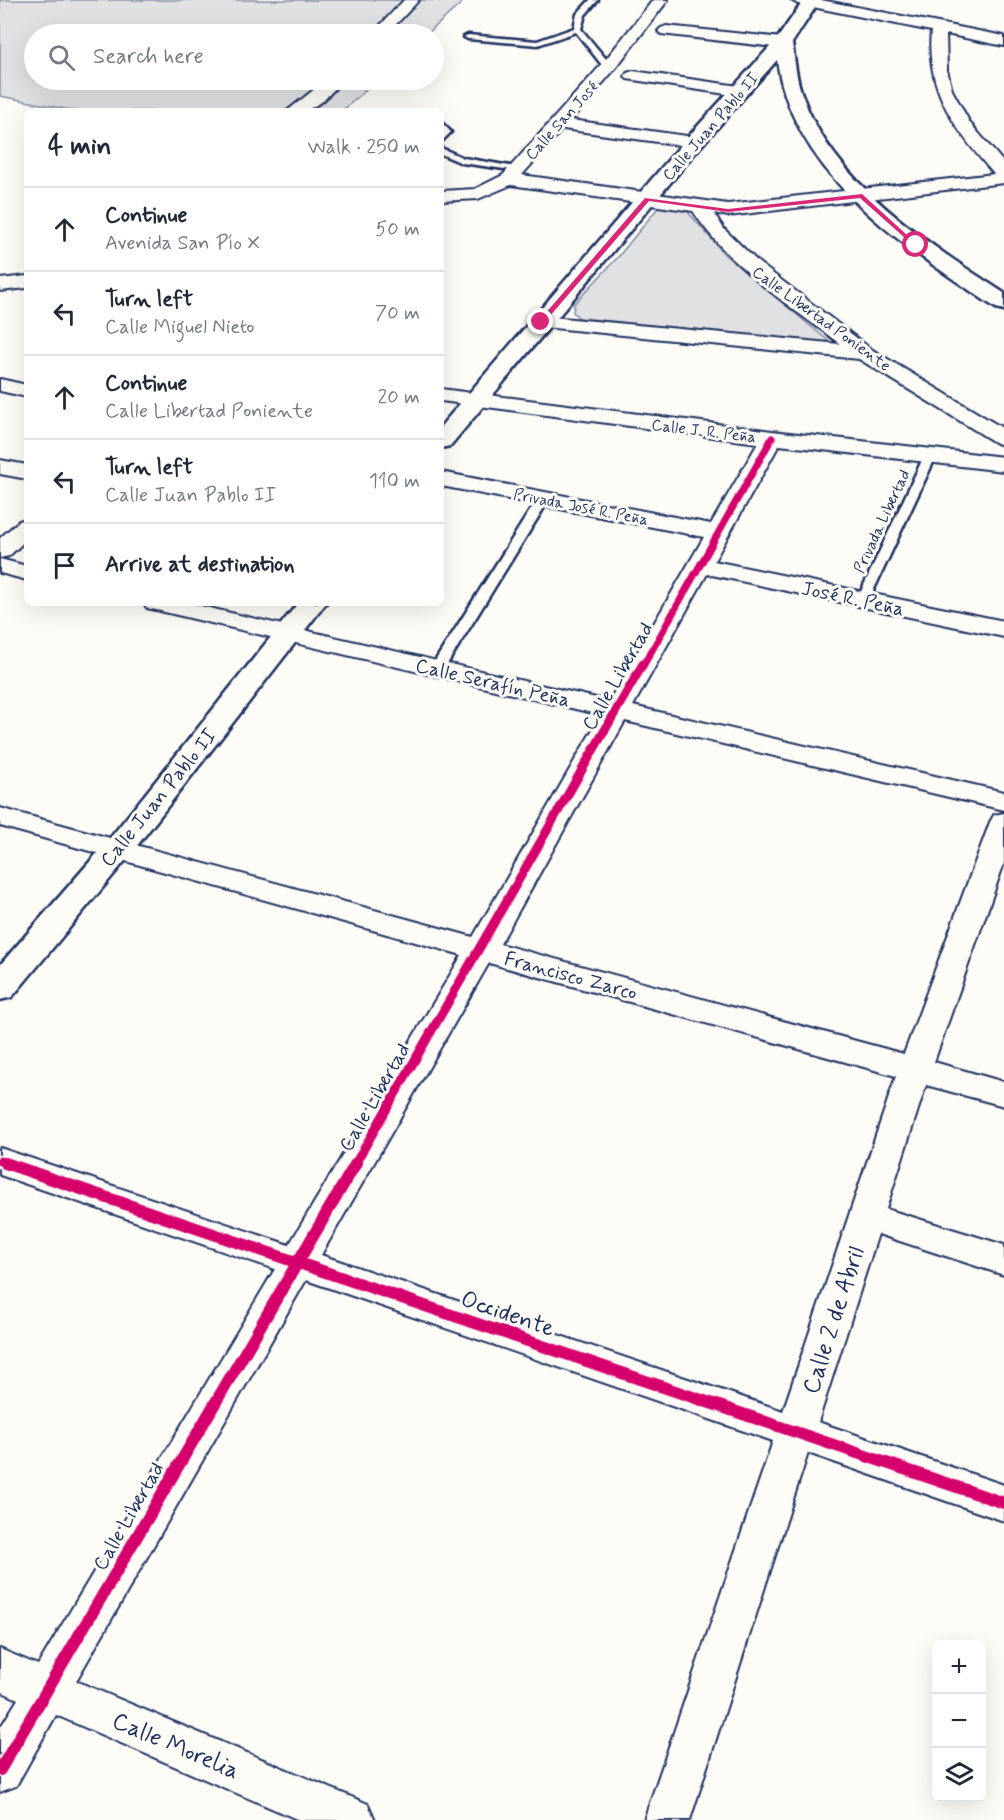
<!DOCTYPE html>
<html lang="en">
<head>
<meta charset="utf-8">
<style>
  body { margin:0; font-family:Mynerve,sans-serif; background:#f2f2f3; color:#1f2937 }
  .controls { position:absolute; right:18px; bottom:18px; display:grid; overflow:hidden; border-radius:9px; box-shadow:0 6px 24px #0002 }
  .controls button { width:54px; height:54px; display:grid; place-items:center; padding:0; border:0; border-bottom:2px solid #e0e1e3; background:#fff; color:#1f2937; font:30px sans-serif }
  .stop { position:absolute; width:18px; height:18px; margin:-14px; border:4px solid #db2777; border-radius:50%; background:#fff }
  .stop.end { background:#db2777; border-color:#fff; box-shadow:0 2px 6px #0008 }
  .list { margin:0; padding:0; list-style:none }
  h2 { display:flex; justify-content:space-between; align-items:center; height:78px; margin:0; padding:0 24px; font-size:26px }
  h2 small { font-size:20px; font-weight:400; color:#747a83 }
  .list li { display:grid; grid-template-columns:39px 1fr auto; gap:18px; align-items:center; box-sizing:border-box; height:84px; padding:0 24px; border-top:2px solid #e0e1e3 }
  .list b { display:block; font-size:22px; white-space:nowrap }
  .list p { margin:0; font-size:20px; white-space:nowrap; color:#747a83 }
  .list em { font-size:20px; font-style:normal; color:#747a83 }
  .icon { flex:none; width:33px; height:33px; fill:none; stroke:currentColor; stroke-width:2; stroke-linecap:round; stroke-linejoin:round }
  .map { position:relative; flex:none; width:1004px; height:1820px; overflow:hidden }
  .search { position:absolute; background:#fff; box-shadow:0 6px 24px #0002; left:24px; top:24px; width:420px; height:66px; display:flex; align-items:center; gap:15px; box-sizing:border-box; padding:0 21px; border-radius:33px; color:#747a83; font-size:22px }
  .panel { position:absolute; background:#fff; box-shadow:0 6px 24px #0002; left:24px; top:108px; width:420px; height:498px; border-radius:9px }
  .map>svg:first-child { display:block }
  .green { fill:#e0e1e3; stroke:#7e88a0; stroke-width:1.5 }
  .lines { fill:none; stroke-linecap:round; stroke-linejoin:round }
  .service-casing { stroke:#1b2f5e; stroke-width:5 }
  .minor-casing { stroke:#1b2f5e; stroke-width:4 }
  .tertiary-casing { stroke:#1b2f5e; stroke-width:5 }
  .service { fill:#fdfcf7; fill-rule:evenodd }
  .minor { fill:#fdfcf7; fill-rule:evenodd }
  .tertiary { fill:#fdfcf7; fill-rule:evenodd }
  .cycleway-far2-casing { stroke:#fdfcf7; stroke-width:10 }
  .cycleway-far1-casing { stroke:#fdfcf7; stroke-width:13 }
  .cycleway-casing { stroke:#fdfcf7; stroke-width:16 }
  .cycleway-far2 { stroke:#d6006c; stroke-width:7 }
  .cycleway-far1 { stroke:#d6006c; stroke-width:9 }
  .cycleway { stroke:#d6006c; stroke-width:12 }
  .route { fill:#db2777 }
  .labels { text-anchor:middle; stroke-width:6; stroke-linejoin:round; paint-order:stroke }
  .far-street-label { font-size:16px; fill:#1b2f5e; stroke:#fdfcf7 }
  .street-label { font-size:20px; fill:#1b2f5e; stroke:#fdfcf7 }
  .near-street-label { font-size:24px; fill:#1b2f5e; stroke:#fdfcf7 }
</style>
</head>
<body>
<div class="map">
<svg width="1004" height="1820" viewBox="0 0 1004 1820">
  <rect width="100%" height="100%" fill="#fdfcf7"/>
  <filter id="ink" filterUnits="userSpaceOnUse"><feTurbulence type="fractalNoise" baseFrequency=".0167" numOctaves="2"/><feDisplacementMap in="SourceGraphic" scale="12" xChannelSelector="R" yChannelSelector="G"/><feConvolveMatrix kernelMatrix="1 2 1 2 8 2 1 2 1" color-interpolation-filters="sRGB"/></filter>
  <g filter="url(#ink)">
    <g class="green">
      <polygon points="0,0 465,0 427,34 34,34 34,80 377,80 342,111 75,111 0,96"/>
      <polygon points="661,204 682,205 725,255 831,343 579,318 573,312 574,304 618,257"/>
    </g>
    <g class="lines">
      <defs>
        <g id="service">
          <polygon points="590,0 598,0 585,15 581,29 611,65 611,69 605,69 576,32 538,45 468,39 464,37 468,35 537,41 574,28 577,14"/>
          <polygon points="441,122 451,132 441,142"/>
          <polygon points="441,148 464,158 522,168 518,171 462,163 441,154"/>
          <polygon points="930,453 936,456 869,600 867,603 859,603 857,600 924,456"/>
          <polygon points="544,495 550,498 444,669 437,673 432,672 430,669 538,498"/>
        </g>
        <g id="minor">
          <polygon points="404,0 419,0 387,34 372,34"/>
          <path d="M653,0H668L614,70L571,120L694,137L700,138L703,142L700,146L694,147L563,129L522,175L728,204L994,174C957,132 925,90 931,31L798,4L791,0H821L1004,36V46L946,34L947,70L952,90L970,123L1004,163V183L728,216L714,213L724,229L759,263L871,349L1004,429V445L996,443L859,359L534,326L531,322L534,318L541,316L840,344C788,304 729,267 693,211L511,185L478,199L441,201V191L475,189L503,175L602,64Z"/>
          <polygon points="666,26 783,38 791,43 783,48 661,34 658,31 661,28"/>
          <polygon points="633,71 739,86 747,91 739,96 627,79 625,76 627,73"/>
          <polygon points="326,80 343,80 323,101 306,111 287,111"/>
          <polygon points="27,276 27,288 0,291 0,279"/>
          <polygon points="0,379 27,385 27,397 0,391"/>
          <path d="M441,389L772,431L1004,457V471L779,445L714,561L1004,621V637L707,574L633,706L1004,792V810L625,721L500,944L904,1054L990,822L994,815L1004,813V863L934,1062L1004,1082V1106L926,1085L886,1209L1004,1245V1275L878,1234L818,1422L1004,1485V1521L808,1453L690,1820H644L773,1441L306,1280L76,1681L368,1804L375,1820H299L56,1715L16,1786L0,1792V1728L18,1699L0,1691V1649L38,1665L275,1269L0,1175V1148L289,1245L462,955L0,826V808L473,937L601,715L156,610L147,608L144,603H188L609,701L704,537L441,486V472L711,524L758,443L441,401ZM489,963L896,1076L783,1411L321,1255Z"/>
          <polygon points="0,460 27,465 27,479 0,474"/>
          <polygon points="27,519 27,539 9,556 0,558 0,538 19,521"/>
          <polygon points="0,559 27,566 27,580 0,573"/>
        </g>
        <g id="tertiary">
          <path d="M804,0H820L792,43C795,61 796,80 803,97C833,183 931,246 1004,293V310L996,308C907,248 793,176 777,60L701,146L450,446L441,448V426L687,138L777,39Z"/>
          <polygon points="298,603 326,603 129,856 12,997 0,1000 0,965 107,842"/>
        </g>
      </defs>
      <use href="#service" class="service-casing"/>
      <use href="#minor" class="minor-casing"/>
      <use href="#tertiary" class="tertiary-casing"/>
      <use href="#service" class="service"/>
      <use href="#minor" class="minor"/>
      <use href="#tertiary" class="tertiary"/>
      <defs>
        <polyline id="cycleway-far2" points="643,666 772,438"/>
        <g id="cycleway-far1">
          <polyline points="0,1161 9,1164"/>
          <polyline points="355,1164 643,664"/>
        </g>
        <g id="cycleway">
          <polyline points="5,1163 1004,1503"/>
          <polyline points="0,1770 356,1163"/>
        </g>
      </defs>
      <use href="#cycleway-far2" class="cycleway-far2-casing"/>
      <use href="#cycleway-far1" class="cycleway-far1-casing"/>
      <use href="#cycleway" class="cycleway-casing"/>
      <use href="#cycleway-far2" class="cycleway-far2"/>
      <use href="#cycleway-far1" class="cycleway-far1"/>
      <use href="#cycleway" class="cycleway"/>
    </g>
  </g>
  <polygon class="route" points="862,194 919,246 914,246 860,198 728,212 649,201 543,324 538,322 645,198 728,209"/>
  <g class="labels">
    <g class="far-street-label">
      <text transform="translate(561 120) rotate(-48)" y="6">Calle San José</text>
      <text transform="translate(710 126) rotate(-49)" y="6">Calle Juan Pablo II</text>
      <text transform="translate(822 318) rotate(36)" y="6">Calle Libertad Poniente</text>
      <text transform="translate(704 430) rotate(7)" y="6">Calle J. R. Peña</text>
      <text transform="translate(581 506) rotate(11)" y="6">Privada José R. Peña</text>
      <text transform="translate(881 521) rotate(-65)" y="6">Privada Libertad</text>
    </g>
    <g class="street-label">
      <text transform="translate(853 598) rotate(12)" y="7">José R. Peña</text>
      <text transform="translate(617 676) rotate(-60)" y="7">Calle Libertad</text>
      <text transform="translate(493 682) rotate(13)" y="7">Calle Serafín Peña</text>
      <text transform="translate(158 797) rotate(-51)" y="7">Calle Juan Pablo II</text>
      <text transform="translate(571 975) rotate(15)" y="7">Francisco Zarco</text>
      <text transform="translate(374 1097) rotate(-60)" y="7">Calle Libertad</text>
      <text transform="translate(128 1516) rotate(-60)" y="7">Calle Libertad</text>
    </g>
    <g class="near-street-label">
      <text transform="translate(508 1313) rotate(19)" y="8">Occidente</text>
      <text transform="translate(833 1320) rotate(-72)" y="8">Calle 2 de Abril</text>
      <text transform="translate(176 1745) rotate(23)" y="8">Calle Morelia</text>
    </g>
  </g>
</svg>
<div class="controls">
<button>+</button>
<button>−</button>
<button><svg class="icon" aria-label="layers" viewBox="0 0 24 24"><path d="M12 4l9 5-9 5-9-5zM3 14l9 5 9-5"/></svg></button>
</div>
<div class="stop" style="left:916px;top:245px"></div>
<div class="stop end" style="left:541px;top:322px"></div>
<div class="search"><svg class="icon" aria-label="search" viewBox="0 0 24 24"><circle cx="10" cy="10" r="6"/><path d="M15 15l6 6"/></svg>Search here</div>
<section class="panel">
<h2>4 min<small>Walk · 250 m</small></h2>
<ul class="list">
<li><svg class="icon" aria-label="ahead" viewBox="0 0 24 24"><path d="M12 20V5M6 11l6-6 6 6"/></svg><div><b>Continue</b><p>Avenida San Pío X</p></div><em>50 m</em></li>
<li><svg class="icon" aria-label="left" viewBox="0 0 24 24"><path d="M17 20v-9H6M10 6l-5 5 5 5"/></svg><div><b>Turn left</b><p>Calle Miguel Nieto</p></div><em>70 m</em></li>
<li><svg class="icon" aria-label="ahead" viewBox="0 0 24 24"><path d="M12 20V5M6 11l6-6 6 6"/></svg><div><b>Continue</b><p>Calle Libertad Poniente</p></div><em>20 m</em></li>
<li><svg class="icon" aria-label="left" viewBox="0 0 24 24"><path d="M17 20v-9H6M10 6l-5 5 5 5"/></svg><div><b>Turn left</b><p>Calle Juan Pablo II</p></div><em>110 m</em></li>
<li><svg class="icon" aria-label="arrive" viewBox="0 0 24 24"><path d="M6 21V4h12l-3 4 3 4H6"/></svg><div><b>Arrive at destination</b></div></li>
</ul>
</section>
</div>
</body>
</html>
